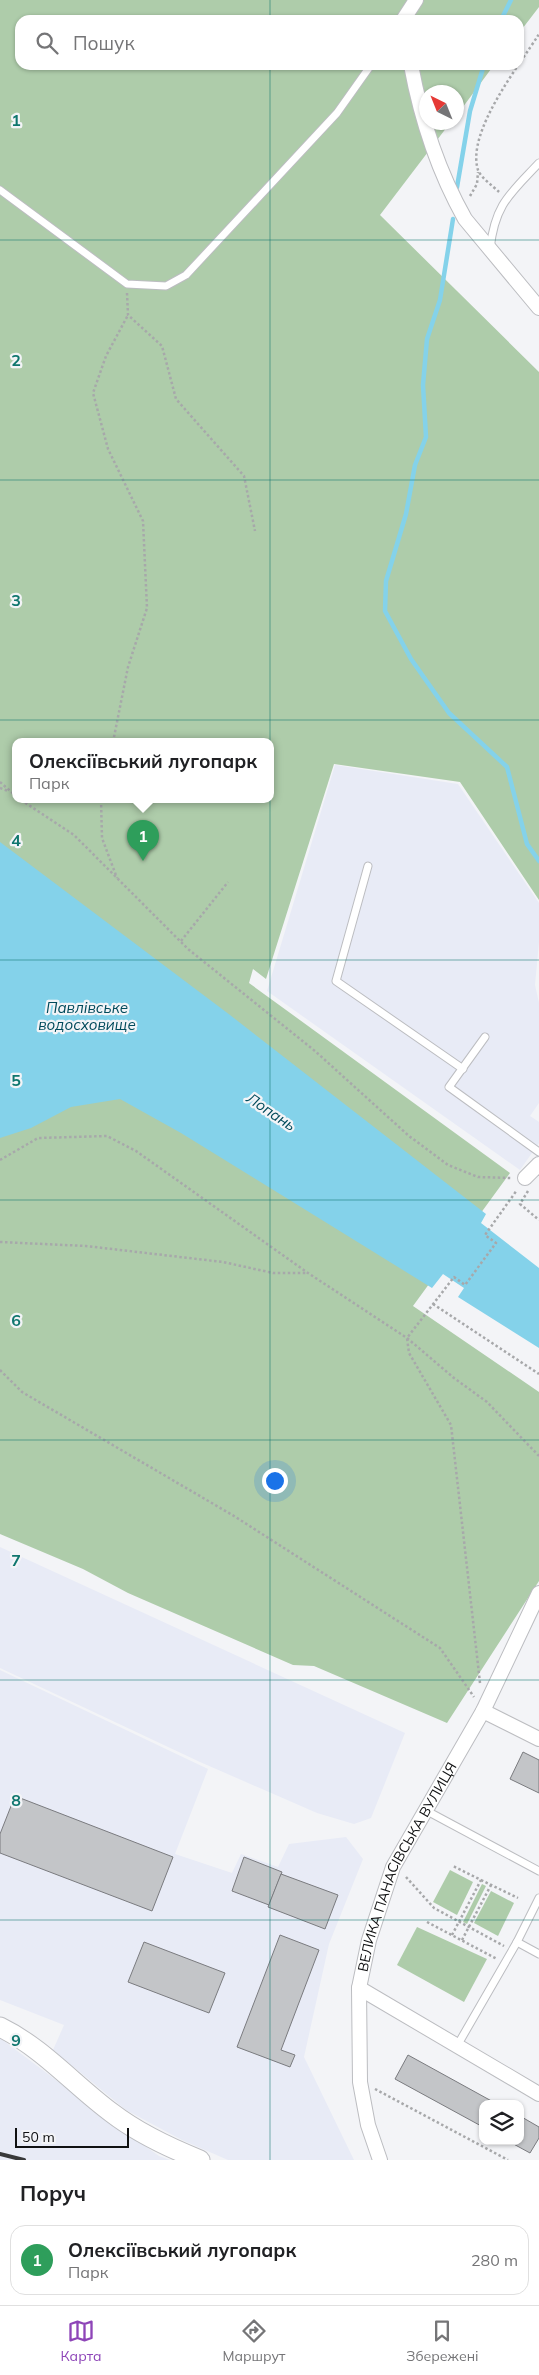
<!DOCTYPE html>
<html lang="uk">
<head>
<meta charset="utf-8">
<style>
  body { margin:0; font-family:Mulish,sans-serif; background:#f2f2f2; color:#202124 }
  .controls { position:absolute; right:15px; bottom:15px; display:grid; overflow:hidden; border-radius:10px; box-shadow:0 1px 4px #0004 }
  .controls button { width:45px; height:45px; display:grid; place-items:center; padding:0; border:0; border-bottom:1px solid #e0e0e0; background:#fff; color:#202124; font:25px sans-serif }
  .compass { position:absolute; left:419px; top:85px; width:45px; height:45px; border-radius:50%; background:#fff; box-shadow:0 1px 4px #0004; rotate:317deg }
  .scale { position:absolute; left:15px; bottom:12px; width:114px; box-sizing:border-box; padding-left:5px; border:2px solid #101112; border-top:0; font-size:14px; line-height:18px; white-space:nowrap; color:#101112; -webkit-text-stroke:4px #f3f4f7; paint-order:stroke }
  .you { position:absolute; left:274px; top:1480px; width:18px; height:18px; margin:-12px; border:4px solid #fff; border-radius:50%; background:#1a73e8; box-shadow:0 0 0 8px #1a73e833 }
  .badge { display:grid; place-items:center; width:32px; height:32px; border-radius:50%; background:#8e45b8; color:#fff; font-size:16px; font-weight:700 }
  .pin { position:absolute; translate:-50% -41px; filter:drop-shadow(0 1px 2px #0008) }
  .pin::after { content:''; position:absolute; top:26px; width:18px; height:15px; background:inherit; clip-path:polygon(0 0,100% 0,50% 100%) }
  .popup { position:absolute; left:12px; top:738px; width:262px; height:65px; box-sizing:border-box; display:grid; place-content:center; border-radius:10px; background:#fff; filter:drop-shadow(0 1px 4px #0005); font-size:16px; white-space:nowrap; color:#757577 }
  .popup b { font-size:19px; color:#202124 }
  .popup::after { content:''; position:absolute; left:50%; top:100%; margin-left:-10px; border:10px solid transparent; border-top-color:#fff }
  .list { margin:0; padding:0; list-style:none }
  h2 { display:flex; justify-content:space-between; align-items:center; height:65px; margin:0; padding:0 20px; font-size:21px }
  h2 small { font-size:16px; font-weight:400; color:#757577 }
  .list li { display:grid; grid-template-columns:32px 1fr auto; gap:15px; align-items:center; box-sizing:border-box; height:70px; margin:0 10px 10px; padding:0 10px; border:1px solid #e0e0e0; border-radius:15px }
  .list b { display:block; font-size:19px; white-space:nowrap }
  .list p { margin:0; font-size:16px; white-space:nowrap; color:#757577 }
  .list em { font-size:16px; font-style:normal; color:#757577 }
  .icon { flex:none; width:28px; height:28px; fill:none; stroke:currentColor; stroke-width:2; stroke-linecap:round; stroke-linejoin:round }
  .map { position:relative; flex:none; width:539px; height:2160px; overflow:hidden }
  .search { position:absolute; background:#fff; box-shadow:0 1px 4px #0004; left:15px; right:15px; top:15px; height:55px; display:flex; align-items:center; gap:12px; box-sizing:border-box; padding:0 18px; border-radius:15px; color:#757577; font-size:19px }
  .sheet { height:145px; background:#fff }
  nav { display:flex; justify-content:space-around; align-items:center; box-sizing:border-box; height:70px; border-top:1px solid #e0e0e0; background:#fff; font-size:14px; color:#757577 }
  nav a { display:grid; justify-items:center; gap:2px }
  nav .on { color:#8e45b8 }
  .map>svg:first-child { display:block }
  .built { fill:#e8ebf6 }
  .green { fill:#aeccaa; fill-rule:evenodd }
  .water { fill:#84d2ea }
  .lines { fill:none; stroke-linecap:round; stroke-linejoin:round }
  .stream { stroke:#84d2ea; stroke-width:4.5 }
  .building { fill:#c3c5c8; stroke:#7a7b7f }
  .lane-casing { stroke:#bcbdc1; stroke-width:9 }
  .street-casing { stroke:#bcbdc1; stroke-width:16 }
  .secondary-casing { stroke:#bcbdc1; stroke-width:21 }
  .path { stroke:#a7a8aa; stroke-width:2.5; stroke-dasharray:2.5 2.5; stroke-linecap:butt }
  .lane { stroke:#fff; stroke-width:7 }
  .street { stroke:#fff; stroke-width:14 }
  .secondary { stroke:#fff; stroke-width:19 }
  .rail { stroke:#38393a; stroke-width:4 }
  .grid { fill:none; stroke:#0f766e; stroke-width:1; stroke-opacity:0.55 }
  .labels { text-anchor:middle; stroke-width:4.5; stroke-linejoin:round; paint-order:stroke }
  .street-label { font-size:14px; fill:#101112; stroke:#f3f4f7 }
  .water-label { font-size:15px; font-style:italic; fill:#014a5b; stroke:#f3f4f7 }
  .grid-label { font-size:16px; text-anchor:middle; font-weight:bold; fill:#0f766e; stroke:#f3f4f7; stroke-width:4.5; stroke-linejoin:round; paint-order:stroke }
</style>
</head>
<body>
<div class="map">
<svg width="539" height="2160" viewBox="0 0 539 2160">
  <rect width="100%" height="100%" fill="#f3f4f7"/>
  <g class="built">
    <polygon points="335,765 458,784 539,903 539,942 535,985 539,1003 539,1103 530,1116 539,1122 539,1143 520,1170 267,991"/>
    <polygon points="0,1547 405,1733 371,1818 354,1824 317,1813 200,1762 0,1668"/>
    <polygon points="0,1670 208,1769 175,1854 232,1873 241,1854 278,1867 289,1844 346,1837 363,1859 329,1944 304,2057 354,2160 228,2160 182,2140 126,2110 53,2050 64,2025 0,2000"/>
    <polygon points="0,2038 121,2129 159,2156 170,2160 0,2160"/>
  </g>
  <g class="green">
    <path d="M0,0H539V7L519,33V20H20V65H494L457,115L456,92H426V122L450,123L380,215L539,372V900L460,782L334,764L266,979L253,969L249,983L510,1173L413,1306L539,1392V1581L447,1723L314,1666L293,1665L128,1593L83,1569L0,1534ZM16,742H270V800H16Z"/>
    <polygon points="450,1870 473,1882 457,1915 433,1902"/>
    <polygon points="482,1884 486,1886 467,1924 463,1922"/>
    <polygon points="491,1891 514,1903 498,1936 474,1923"/>
    <polygon points="417,1927 487,1959 464,2002 397,1965"/>
  </g>
  <polygon class="water" points="0,842 230,1015 486,1214 481,1223 539,1268 539,1348 458,1297 464,1288 443,1274 432,1288 181,1133 120,1099 71,1107 31,1128 0,1138"/>
  <g class="lines">
    <g class="stream">
      <polyline points="501,20 511,0"/>
      <polyline points="457,187 470,111 484,65"/>
      <polyline points="453,219 440,300 427,339 423,385 426,437 415,465 406,514 386,581 385,611 411,659 449,713 507,767 527,844 539,861"/>
    </g>
  </g>
  <g class="building">
    <polygon points="523,1752 539,1760 539,1793 510,1779"/>
    <polygon points="15,1796 173,1857 152,1911 0,1853 0,1834"/>
    <polygon points="244,1857 282,1872 269,1905 232,1891"/>
    <polygon points="281,1874 338,1895 325,1929 268,1907"/>
    <polygon points="280,1935 319,1950 281,2050 295,2055 290,2067 237,2047"/>
    <polygon points="144,1942 225,1973 209,2013 128,1982"/>
    <polygon points="408,2055 497,2104 483,2104 483,2127 395,2079"/>
    <polygon points="520,2116 539,2127 539,2138 530,2153 508,2141 520,2141"/>
  </g>
  <g class="lines">
    <defs>
      <g id="lane">
        <polyline points="0,190 127,284 166,286 186,275 337,113 371,65"/>
        <path d="M490,249C495,204 510,194 539,163"/>
        <polyline points="368,866 336,981 463,1069"/>
        <polyline points="485,1037 449,1087 539,1152"/>
        <polyline points="427,1811 539,1871"/>
        <polyline points="517,1942 539,1954"/>
        <polyline points="457,2046 517,1942 539,1898"/>
      </g>
      <g id="street">
        <polyline points="403,20 416,0"/>
        <path d="M411,65C421,119 438,171 465,219L539,308"/>
        <polyline points="525,1178 539,1164"/>
        <polyline points="483,1711 539,1739"/>
        <polyline points="359,1988 539,2094"/>
        <path id="s1" d="M380,2160L368,2125L360,2082L359,1988L369,1940L393,1867L483,1711L539,1593"/>
      </g>
      <path id="secondary" d="M0,2027C43,2048 74,2085 112,2113C138,2133 170,2148 200,2160"/>
    </defs>
    <use href="#lane" class="lane-casing"/>
    <use href="#street" class="street-casing"/>
    <use href="#secondary" class="secondary-casing"/>
    <g class="path">
      <path d="M499,192C493,186 481,178 478,170C466,132 519,66 539,34"/>
      <polyline points="470,196 477,184 478,172"/>
      <polyline points="127,293 128,315 162,346 176,399 244,476 255,531"/>
      <polyline points="113,742 128,667 147,608 143,521 108,449 93,393 106,356 128,315"/>
      <polyline points="0,782 16,796"/>
      <polyline points="0,788 8,791"/>
      <polyline points="21,800 74,835 188,949 315,1051 409,1136 448,1165 478,1177 511,1178"/>
      <polyline points="101,800 102,838 117,878"/>
      <polyline points="181,941 228,882"/>
      <polyline points="0,1160 38,1138 107,1136 136,1151 308,1273 407,1338 454,1378 487,1402 539,1456"/>
      <polyline points="528,1191 520,1204 539,1220"/>
      <polyline points="0,1242 86,1246 223,1262 273,1273 306,1273"/>
      <polyline points="433,1304 539,1374"/>
      <polyline points="0,1370 22,1392 234,1516 440,1648 474,1697"/>
      <polyline points="480,1683 451,1425 409,1353 407,1338 454,1277 465,1285 496,1243 485,1235 517,1190"/>
      <polyline points="406,1877 434,1908 504,1946"/>
      <polyline points="481,1880 518,1898"/>
      <polyline points="427,1922 497,1959"/>
      <polyline points="452,1935 481,1880 453,1866"/>
      <polyline points="462,1940 491,1885"/>
      <polyline points="375,2089 508,2160"/>
    </g>
    <use href="#lane" class="lane"/>
    <use href="#street" class="street"/>
    <use href="#secondary" class="secondary"/>
    <polyline class="rail" points="0,2154 24,2160"/>
  </g>
  <path class="grid" d="M270,0V20M270,65V2160M0,240H539M0,480H539M0,720H539M0,960H539M0,1200H539M0,1440H539M0,1680H539M0,1920H539"/>
  <g class="labels">
    <g class="street-label">
      <text dy="5" stroke="none"><textPath href="#s1" startOffset="306">ВЕЛИКА ПАНАСІВСЬКА ВУЛИЦЯ</textPath></text>
    </g>
    <g class="water-label">
      <text x="87" y="1013">Павлівське<tspan x="87" dy="17">водосховище</tspan></text>
      <text transform="translate(271 1112) rotate(34)" y="5">Лопань</text>
    </g>
  </g>
  <g class="grid-label">
    <text x="16" y="126">1</text>
    <text x="16" y="366">2</text>
    <text x="16" y="606">3</text>
    <text x="16" y="846">4</text>
    <text x="16" y="1086">5</text>
    <text x="16" y="1326">6</text>
    <text x="16" y="1566">7</text>
    <text x="16" y="1806">8</text>
    <text x="16" y="2046">9</text>
  </g>
</svg>
<div class="controls">
<button><svg class="icon" aria-label="layers" viewBox="0 0 24 24"><path d="M12 4l9 5-9 5-9-5zM3 14l9 5 9-5"/></svg></button>
</div>
<svg class="compass" viewBox="-18 -18 36 36"><path d="M0-13l5 13h-10z" fill="#e53935"/><path d="M0 13l5-13h-10z" fill="#757577"/></svg>
<div class="scale">50 m</div>
<div class="you"></div>
<div class="pin badge" style="left:143px;top:861px;background:#2e9e5b">1</div>
<div class="popup"><b>Олексіївський лугопарк</b>Парк</div>
<div class="search"><svg class="icon" aria-label="search" viewBox="0 0 24 24"><circle cx="10" cy="10" r="6"/><path d="M15 15l6 6"/></svg>Пошук</div>
</div>
<section class="sheet">
<h2>Поруч<small></small></h2>
<ul class="list">
<li><span class="badge" style="background:#2e9e5b">1</span><div><b>Олексіївський лугопарк</b><p>Парк</p></div><em>280 m</em></li>
</ul>
</section>
<nav>
<a class="on"><svg class="icon" aria-label="map" viewBox="0 0 24 24"><path d="M3 6l6-2 6 2 6-2v14l-6 2-6-2-6 2zM9 4v14M15 6v14"/></svg>Карта</a>
<a><svg class="icon" aria-label="directions" viewBox="0 0 24 24"><path d="M12 3l9 9-9 9-9-9zM9 14v-3h6M13 9l2 2-2 2"/></svg>Маршрут</a>
<a><svg class="icon" aria-label="saved" viewBox="0 0 24 24"><path d="M7 4h10v16l-5-4-5 4z"/></svg>Збережені</a>
</nav>
</body>
</html>
